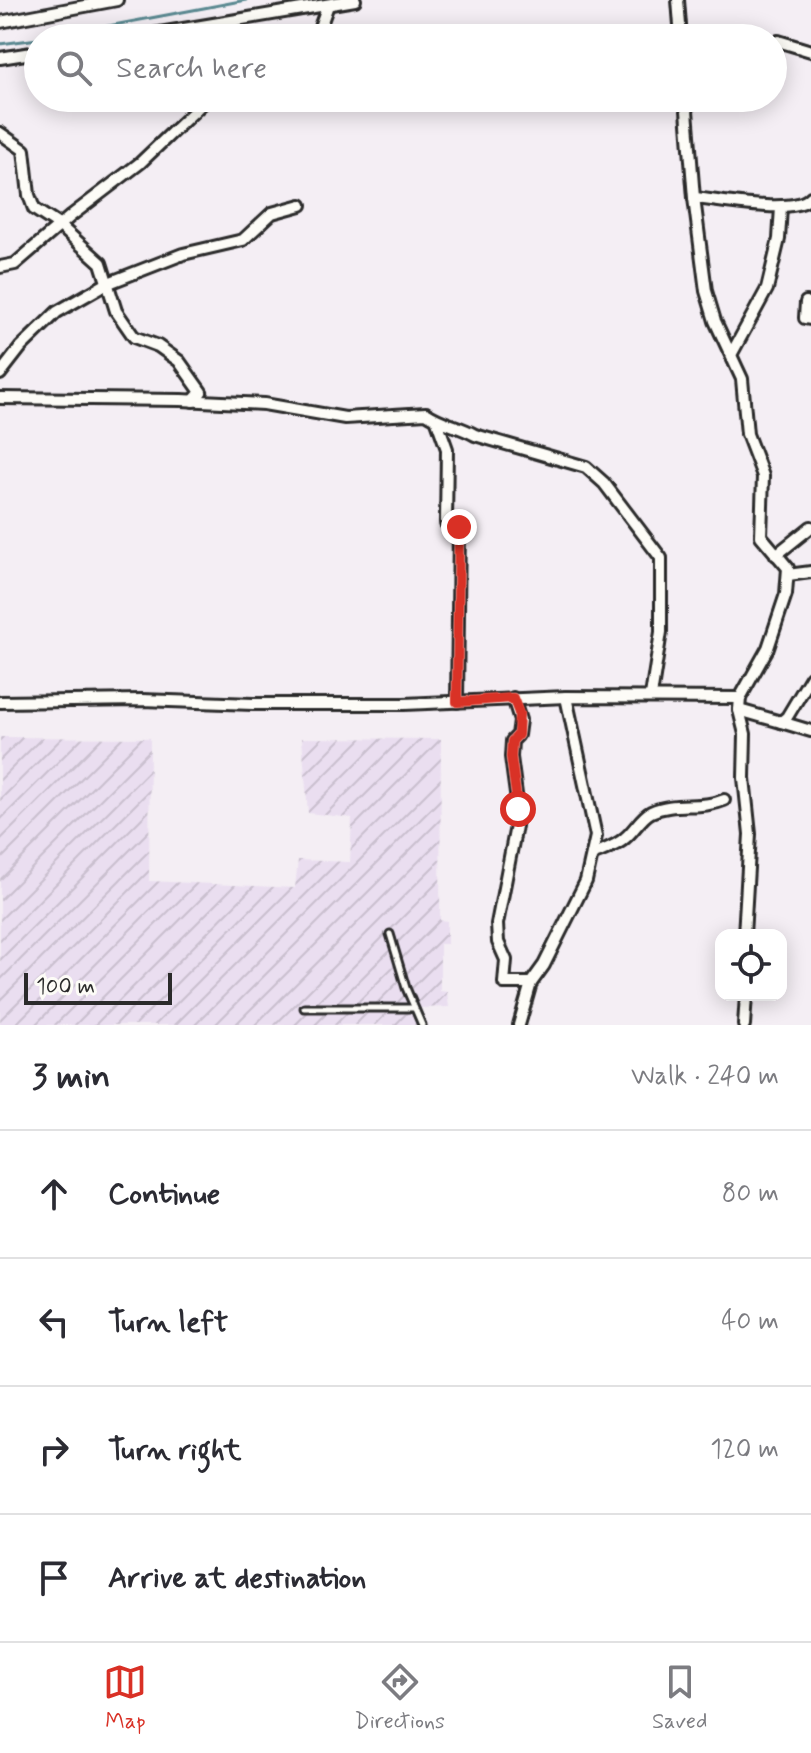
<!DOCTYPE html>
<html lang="en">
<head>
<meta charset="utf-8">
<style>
  body { margin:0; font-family:Mynerve,sans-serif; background:#f2f2f3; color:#2b2b33 }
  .controls { position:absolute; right:24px; bottom:24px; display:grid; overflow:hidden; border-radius:16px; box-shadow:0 4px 20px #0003 }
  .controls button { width:72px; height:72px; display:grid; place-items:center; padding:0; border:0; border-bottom:2px solid #e1e1e2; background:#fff; color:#2b2b33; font:40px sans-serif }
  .scale { position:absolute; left:24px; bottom:20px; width:148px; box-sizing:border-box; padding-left:8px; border:4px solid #2b2b2b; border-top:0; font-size:22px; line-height:28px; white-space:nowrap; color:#2b2b2b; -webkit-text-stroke:6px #fdfcf7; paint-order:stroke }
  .stop { position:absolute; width:24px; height:24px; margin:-18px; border:6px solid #d93025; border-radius:50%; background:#fff }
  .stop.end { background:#d93025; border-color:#fff; box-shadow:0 2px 8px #0008 }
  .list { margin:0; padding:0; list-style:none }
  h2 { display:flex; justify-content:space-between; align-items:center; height:104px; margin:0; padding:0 32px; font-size:34px }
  h2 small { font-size:26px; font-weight:400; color:#7c7c81 }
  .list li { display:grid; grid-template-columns:52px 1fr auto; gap:24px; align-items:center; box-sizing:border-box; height:128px; padding:0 32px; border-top:2px solid #e1e1e2 }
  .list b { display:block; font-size:30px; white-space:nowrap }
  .list em { font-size:26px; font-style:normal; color:#7c7c81 }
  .icon { flex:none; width:44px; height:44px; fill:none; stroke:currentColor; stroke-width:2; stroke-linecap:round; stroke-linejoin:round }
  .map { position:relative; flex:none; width:811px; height:1025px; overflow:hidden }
  .search { position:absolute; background:#fff; box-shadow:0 4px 20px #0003; left:24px; right:24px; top:24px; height:88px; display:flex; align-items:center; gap:20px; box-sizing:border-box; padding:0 28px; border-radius:44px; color:#7c7c81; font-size:30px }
  .sheet { height:616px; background:#fff }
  nav { display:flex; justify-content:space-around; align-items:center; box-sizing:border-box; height:112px; border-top:2px solid #e1e1e2; background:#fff; font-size:22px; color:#7c7c81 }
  nav a { display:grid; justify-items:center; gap:4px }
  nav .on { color:#d93025 }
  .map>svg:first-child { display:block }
  .industrial { fill:url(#industrial-furrows) }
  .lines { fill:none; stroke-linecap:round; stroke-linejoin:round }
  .stream { stroke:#5a8991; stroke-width:3 }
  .lane-casing { stroke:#2b2b2b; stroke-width:11 }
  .street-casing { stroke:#2b2b2b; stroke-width:16 }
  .lane { stroke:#fdfcf7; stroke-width:5 }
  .street { stroke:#fdfcf7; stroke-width:10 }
  .route { stroke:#d93025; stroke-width:10 }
</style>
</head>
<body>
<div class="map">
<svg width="811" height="1025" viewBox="0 0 811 1025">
  <defs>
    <pattern id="industrial-furrows" width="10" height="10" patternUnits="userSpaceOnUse" patternTransform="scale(2)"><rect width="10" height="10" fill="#eadef0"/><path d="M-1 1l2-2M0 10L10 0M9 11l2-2" fill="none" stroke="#c9bfce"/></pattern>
  </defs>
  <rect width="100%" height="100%" fill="#f4eef4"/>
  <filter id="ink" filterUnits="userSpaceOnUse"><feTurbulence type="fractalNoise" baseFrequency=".0125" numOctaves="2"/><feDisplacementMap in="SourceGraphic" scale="16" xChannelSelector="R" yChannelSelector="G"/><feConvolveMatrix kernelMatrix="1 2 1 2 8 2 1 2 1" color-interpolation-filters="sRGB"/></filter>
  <g filter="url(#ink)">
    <polygon class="industrial" points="0,737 150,738 149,881 295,888 298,860 350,862 352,818 308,813 302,738 441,739 440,920 447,921 447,944 440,944 440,991 447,992 449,1007 419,1008 417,1025 0,1025"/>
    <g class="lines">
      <g class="stream">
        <polyline points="45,38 246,0"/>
        <polyline points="0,44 38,39"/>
      </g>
      <defs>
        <g id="lane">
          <polyline points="390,934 406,988 422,1025"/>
          <polyline points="304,1008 414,1008"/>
        </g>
        <g id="street">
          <polyline points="678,0 681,38"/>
          <polyline points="0,22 117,0"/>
          <polyline points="130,38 355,0"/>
          <polyline points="316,38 328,5"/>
          <polyline points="778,41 811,51"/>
          <polyline points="0,58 38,52"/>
          <polyline points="686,98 694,198 706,291 715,321 742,379 747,434 763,476 761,536 788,568 786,594 768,648 740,698 739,710 745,734 744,778 750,834 744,935"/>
          <polyline points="0,133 24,150 29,195 34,209 60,226 101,263 116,311 134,337 158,346 179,361 201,392 193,401"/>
          <path d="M694,198C719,200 795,216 811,197"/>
          <polyline points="0,267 15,264 72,215 140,163 206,100 230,98"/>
          <polyline points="806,302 805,318 811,319"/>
          <polyline points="732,353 767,289 779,239 781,207"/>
          <polyline points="0,374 21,347 57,312 106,284 183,254 243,240 272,213 301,205"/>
          <path d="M0,398L181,400L264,404L345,418L426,413C442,424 459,426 475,435L586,467L604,483L661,558V632L651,696"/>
          <polyline points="437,421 447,449 446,523 459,527 457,702"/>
          <polyline points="776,555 811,527"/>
          <polyline points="788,575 811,572"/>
          <polyline points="513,698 520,720 518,735 512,741 511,757 518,809 516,826 497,924 498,942 506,960 504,983 531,983"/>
          <polyline points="0,702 142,700 253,704 404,704 566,697 740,698"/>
          <polyline points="739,710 781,722 787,717 811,677"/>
          <polyline points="781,722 811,731"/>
          <path d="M592,855C603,850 617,846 625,838C634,831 641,817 651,812C674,801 701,810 724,800"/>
          <polyline points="519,1025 531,983 544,965 586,881 596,836 566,697"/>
          <polyline points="744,1025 746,995"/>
        </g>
      </defs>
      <use href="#lane" class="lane-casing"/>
      <use href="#street" class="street-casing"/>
      <use href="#lane" class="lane"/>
      <use href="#street" class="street"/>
    </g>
  </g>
  <g class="lines" filter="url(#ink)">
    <polyline class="route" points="459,527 457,702 513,698 519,713 518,735 512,741 511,757 518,809"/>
  </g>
</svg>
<div class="controls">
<button><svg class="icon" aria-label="locate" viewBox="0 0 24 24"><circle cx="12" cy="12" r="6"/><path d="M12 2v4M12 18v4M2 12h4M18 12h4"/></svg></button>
</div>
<div class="scale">100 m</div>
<div class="stop" style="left:518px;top:809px"></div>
<div class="stop end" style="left:459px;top:527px"></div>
<div class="search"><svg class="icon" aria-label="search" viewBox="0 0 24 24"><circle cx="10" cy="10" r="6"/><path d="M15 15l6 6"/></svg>Search here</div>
</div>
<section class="sheet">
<h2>3 min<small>Walk · 240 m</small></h2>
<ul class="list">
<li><svg class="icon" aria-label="ahead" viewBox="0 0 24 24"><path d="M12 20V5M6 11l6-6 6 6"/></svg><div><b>Continue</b></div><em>80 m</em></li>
<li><svg class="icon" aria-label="left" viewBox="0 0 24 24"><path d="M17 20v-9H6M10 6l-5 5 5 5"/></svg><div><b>Turn left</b></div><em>40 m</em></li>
<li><svg class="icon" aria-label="right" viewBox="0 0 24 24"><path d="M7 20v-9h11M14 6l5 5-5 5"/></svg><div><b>Turn right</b></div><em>120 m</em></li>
<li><svg class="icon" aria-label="arrive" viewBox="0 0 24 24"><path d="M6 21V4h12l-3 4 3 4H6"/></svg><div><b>Arrive at destination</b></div></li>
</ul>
</section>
<nav>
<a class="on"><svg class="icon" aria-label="map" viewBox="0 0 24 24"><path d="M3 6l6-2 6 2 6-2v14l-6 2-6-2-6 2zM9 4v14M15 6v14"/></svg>Map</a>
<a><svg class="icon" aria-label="directions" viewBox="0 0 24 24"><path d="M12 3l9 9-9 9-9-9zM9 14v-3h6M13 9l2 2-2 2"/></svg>Directions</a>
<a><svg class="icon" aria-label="saved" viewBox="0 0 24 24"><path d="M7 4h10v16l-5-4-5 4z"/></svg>Saved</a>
</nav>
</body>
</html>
